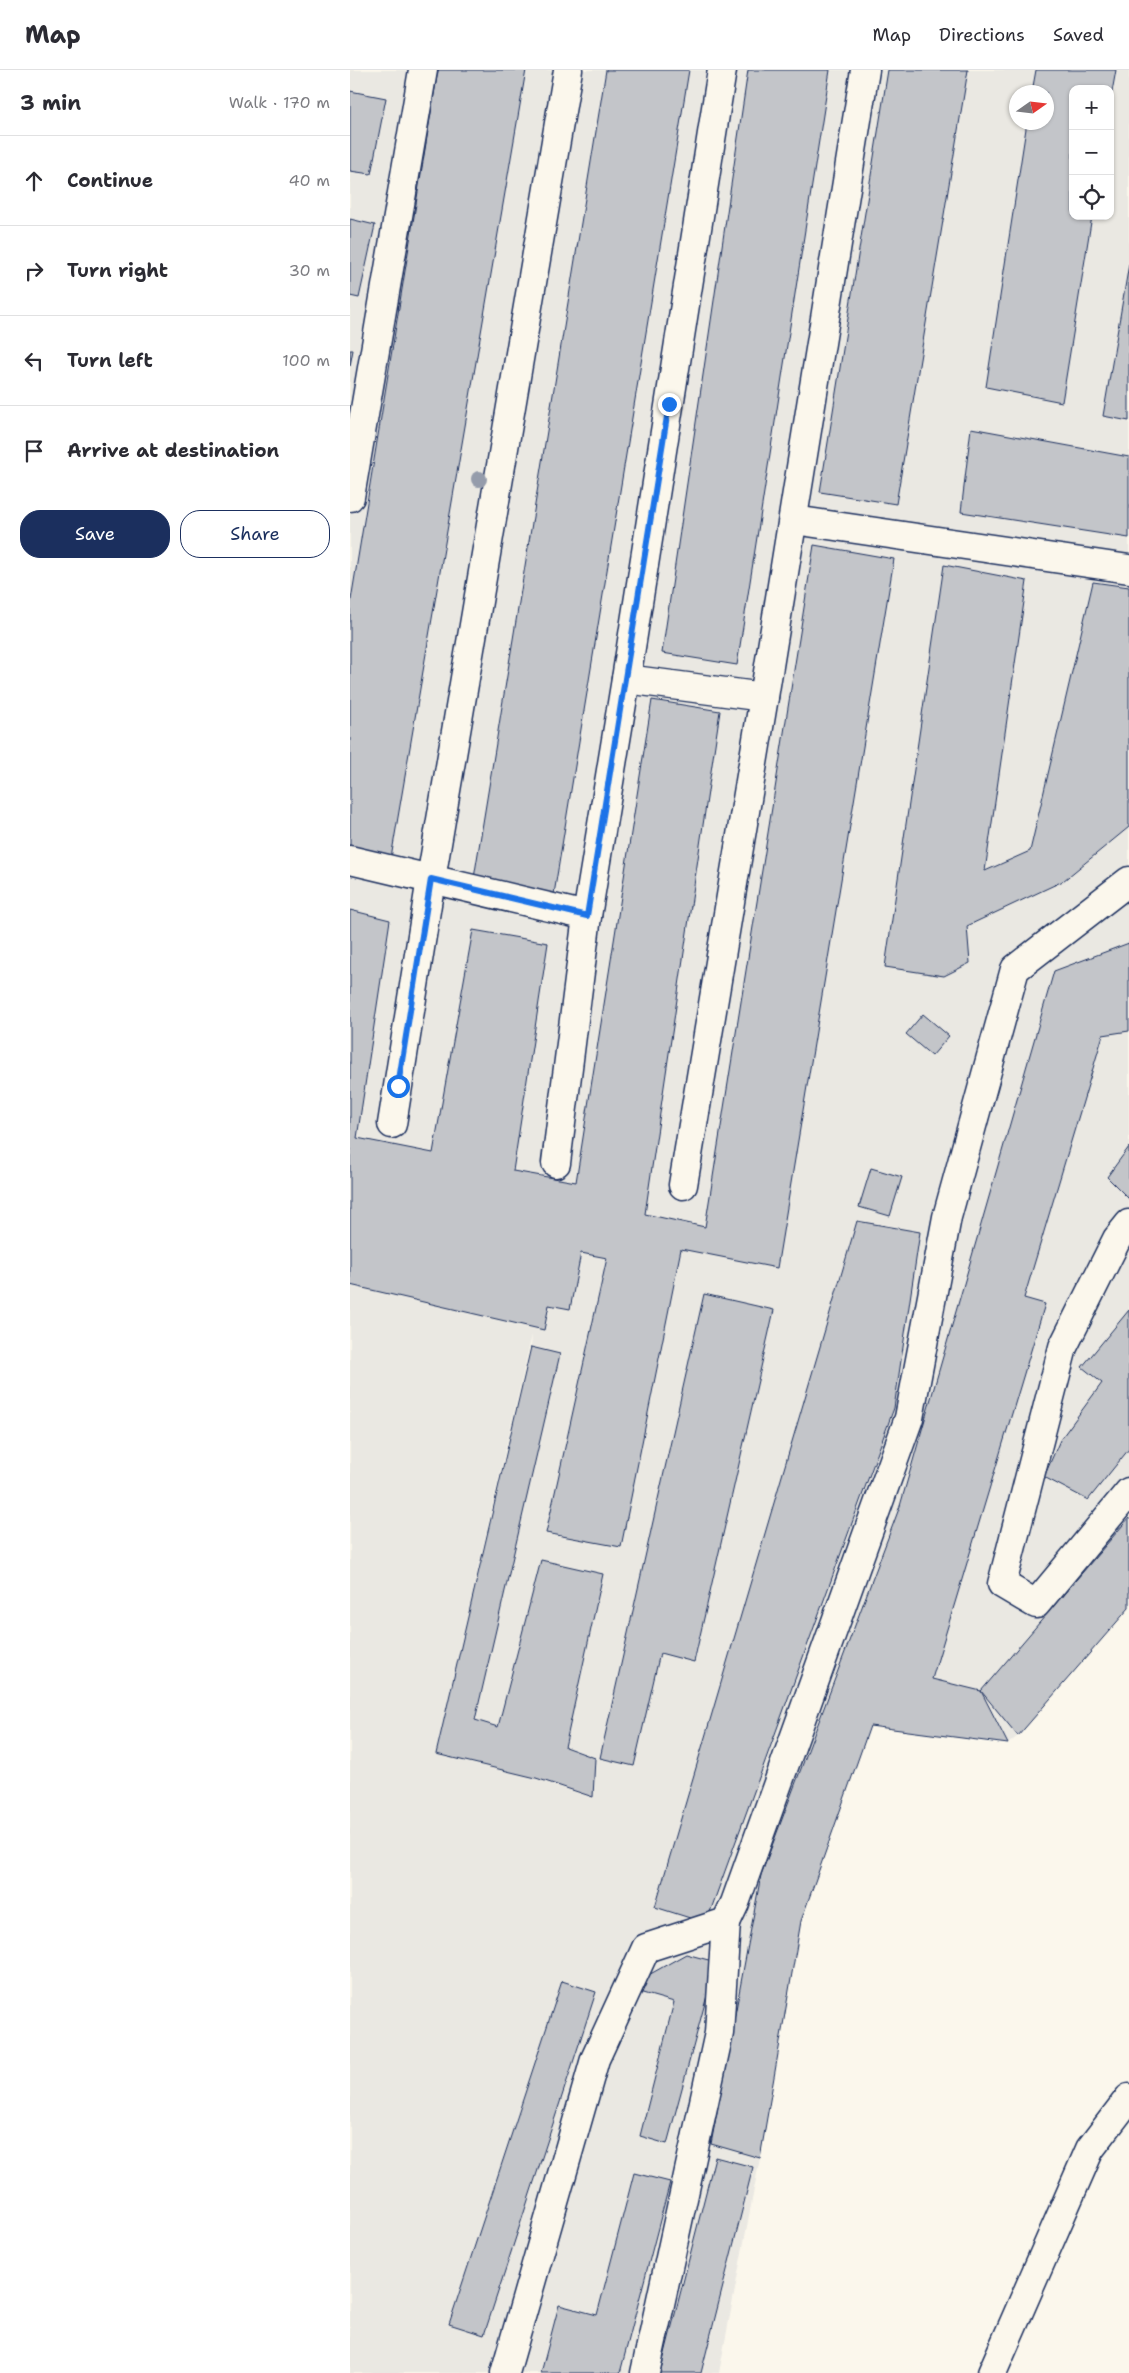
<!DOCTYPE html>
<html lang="en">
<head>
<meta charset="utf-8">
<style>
  body { margin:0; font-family:"Shantell Sans",sans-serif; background:#f2f2f3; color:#2b2b33 }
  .controls { position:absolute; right:15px; top:15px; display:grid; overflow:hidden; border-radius:10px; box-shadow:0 1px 4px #0004 }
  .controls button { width:45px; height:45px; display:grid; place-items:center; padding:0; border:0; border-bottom:1px solid #e1e1e2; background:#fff; color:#2b2b33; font:25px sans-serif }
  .compass { position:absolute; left:659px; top:15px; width:45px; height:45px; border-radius:50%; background:#fff; box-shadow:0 1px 4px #0004; rotate:76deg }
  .stop { position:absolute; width:15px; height:15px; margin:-11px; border:4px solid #1a73e8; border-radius:50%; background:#fff }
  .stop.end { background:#1a73e8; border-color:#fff; box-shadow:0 1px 5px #0008 }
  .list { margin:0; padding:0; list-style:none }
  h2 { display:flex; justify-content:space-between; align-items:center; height:65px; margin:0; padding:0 20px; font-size:21px }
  h2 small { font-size:16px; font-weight:400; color:#7c7c81 }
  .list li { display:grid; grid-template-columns:32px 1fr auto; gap:15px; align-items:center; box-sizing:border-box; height:90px; padding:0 20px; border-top:1px solid #e1e1e2 }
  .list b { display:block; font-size:19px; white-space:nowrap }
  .list em { font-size:16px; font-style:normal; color:#7c7c81 }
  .actions { display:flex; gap:10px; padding:15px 20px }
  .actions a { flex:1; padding:11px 0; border:1px solid #1b2f5e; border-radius:20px; text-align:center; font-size:18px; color:#1b2f5e }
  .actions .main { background:#1b2f5e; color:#fff }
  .icon { flex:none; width:28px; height:28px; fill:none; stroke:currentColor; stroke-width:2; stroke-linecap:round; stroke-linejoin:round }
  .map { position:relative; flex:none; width:779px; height:2303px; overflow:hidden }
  header { display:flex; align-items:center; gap:30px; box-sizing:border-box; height:70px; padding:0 25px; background:#fff; border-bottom:1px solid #e1e1e2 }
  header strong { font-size:24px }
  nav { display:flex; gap:28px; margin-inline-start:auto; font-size:18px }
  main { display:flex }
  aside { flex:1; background:#fff }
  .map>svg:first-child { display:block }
  .built { fill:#eae8e2; fill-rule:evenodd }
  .building { fill:#c3c5c9; stroke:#1b2f5e }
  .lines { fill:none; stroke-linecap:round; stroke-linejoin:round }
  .minor-casing { stroke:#1b2f5e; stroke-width:31 }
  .minor { stroke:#fbf7ec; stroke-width:28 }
  .tree { fill:#959cab }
  .route { stroke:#1a73e8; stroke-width:6 }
</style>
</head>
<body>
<header>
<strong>Map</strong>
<nav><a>Map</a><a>Directions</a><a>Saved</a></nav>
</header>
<main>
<aside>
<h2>3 min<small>Walk · 170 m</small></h2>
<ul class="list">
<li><svg class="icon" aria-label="ahead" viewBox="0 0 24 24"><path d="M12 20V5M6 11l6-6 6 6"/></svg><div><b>Continue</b></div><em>40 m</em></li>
<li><svg class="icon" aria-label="right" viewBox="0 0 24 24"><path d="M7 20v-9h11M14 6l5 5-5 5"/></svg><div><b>Turn right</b></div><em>30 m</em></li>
<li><svg class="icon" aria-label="left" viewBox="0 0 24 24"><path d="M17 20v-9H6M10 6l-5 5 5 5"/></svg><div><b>Turn left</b></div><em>100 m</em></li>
<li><svg class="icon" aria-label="arrive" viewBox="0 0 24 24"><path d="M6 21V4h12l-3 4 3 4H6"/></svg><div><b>Arrive at destination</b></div></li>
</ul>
<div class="actions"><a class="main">Save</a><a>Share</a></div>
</aside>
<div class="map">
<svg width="779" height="2303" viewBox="0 0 779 2303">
  <rect width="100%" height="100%" fill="#fbf7ec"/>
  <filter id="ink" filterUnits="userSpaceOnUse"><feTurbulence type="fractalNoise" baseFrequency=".02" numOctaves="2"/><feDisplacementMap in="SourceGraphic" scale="10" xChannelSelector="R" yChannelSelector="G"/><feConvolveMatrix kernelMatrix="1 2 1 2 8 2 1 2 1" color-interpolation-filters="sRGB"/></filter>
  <g filter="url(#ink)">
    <path class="built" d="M0,0H779V1538L668,1666L658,1674L520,1656L451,1851L410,2088L369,2303H0ZM723,19H760V146H723ZM666,22H696V52H666ZM182,1265L181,1277L124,1521H123Z"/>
    <g class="building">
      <polygon points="88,0 176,0 41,788 0,781 0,536"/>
      <polygon points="256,0 339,0 204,824 124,808"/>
      <polygon points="398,0 480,0 387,595 312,583"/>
      <polygon points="538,0 618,0 546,434 470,422"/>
      <polygon points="686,0 766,0 760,33 760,19 723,19 723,146 742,146 712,332 636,317 677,52 696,52 696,22 682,22"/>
      <polygon points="0,21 36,28 21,104 0,101"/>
      <polygon points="0,149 25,155 9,228 0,226"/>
      <polygon points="779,194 779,351 753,346"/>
      <polygon points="0,280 3,280 0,296"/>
      <polygon points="621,358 779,387 779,468 611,442"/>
      <polygon points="464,475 544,489 427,1198 331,1179 271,1477 196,1463 257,1188 231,1183 220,1239 199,1235 194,1260 0,1215 0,840 40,850 7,1068 83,1083 123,860 198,873 163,1101 226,1112 302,630 370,641 295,1144 355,1157"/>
      <polygon points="594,495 677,511 635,801 680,781 743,512 779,517 779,757 713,811 617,856 620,893 594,906 535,897"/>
      <polygon points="779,873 779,961 753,965 674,1228 695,1234 582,1609 631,1621 658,1674 520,1656 451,1851 410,2088 361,2074 411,1805 550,1436 704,901"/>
      <polygon points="573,944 599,966 582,986 556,964"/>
      <polygon points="779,1077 779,1129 757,1107"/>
      <polygon points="521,1098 552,1107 540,1146 509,1137"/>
      <polygon points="507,1151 570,1162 544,1338 356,1853 305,1837"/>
      <polygon points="354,1224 424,1240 344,1592 310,1583 284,1696 250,1688"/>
      <polygon points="779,1240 779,1379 738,1430 694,1407 710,1370 752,1313 732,1297"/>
      <polygon points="181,1277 210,1284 125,1650 148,1657 191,1490 253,1504 215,1677 245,1688 243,1727 186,1708 86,1684"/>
      <polygon points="779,1448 779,1538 668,1666 631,1621"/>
      <polygon points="336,1884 366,1892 317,2074 290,2066 324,1932 289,1922 295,1907"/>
      <polygon points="212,1911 246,1922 134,2265 99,2254"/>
      <polygon points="365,2087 403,2097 351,2303 310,2303"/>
      <polygon points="284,2103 320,2112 270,2303 191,2303 209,2235 247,2245"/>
    </g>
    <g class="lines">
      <defs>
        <g id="minor">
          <polyline points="0,427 73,0"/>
          <polyline points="444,450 779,499"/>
          <polyline points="276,609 372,0"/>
          <polyline points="0,790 237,846 276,609 414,627 515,0"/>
          <polyline points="42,1054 81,809 218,0"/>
          <polyline points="206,1093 237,846"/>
          <polyline points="333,1115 414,627"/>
          <polyline points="779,1154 767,1169 713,1277 652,1514 686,1534 779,1422"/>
          <polyline points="155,2303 245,1989 296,1878 376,1852 385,1833 559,1348 597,1147 665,899 779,811"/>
          <polyline points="295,2303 369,1963 376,1852"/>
          <polyline points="642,2303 740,2079 779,2028"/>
        </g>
      </defs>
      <use href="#minor" class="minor-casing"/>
      <use href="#minor" class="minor"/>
    </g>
    <circle class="tree" cx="129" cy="409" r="8"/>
  </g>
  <g class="lines" filter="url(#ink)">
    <polyline class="route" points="48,1016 81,809 237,846 319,334"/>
  </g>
</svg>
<div class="controls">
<button>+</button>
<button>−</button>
<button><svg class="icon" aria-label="locate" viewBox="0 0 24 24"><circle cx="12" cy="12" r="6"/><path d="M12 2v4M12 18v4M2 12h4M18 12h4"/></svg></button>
</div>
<svg class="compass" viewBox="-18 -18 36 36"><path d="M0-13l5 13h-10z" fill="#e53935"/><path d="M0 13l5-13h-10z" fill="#7c7c81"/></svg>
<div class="stop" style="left:48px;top:1016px"></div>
<div class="stop end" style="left:319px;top:334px"></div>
</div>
</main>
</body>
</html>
